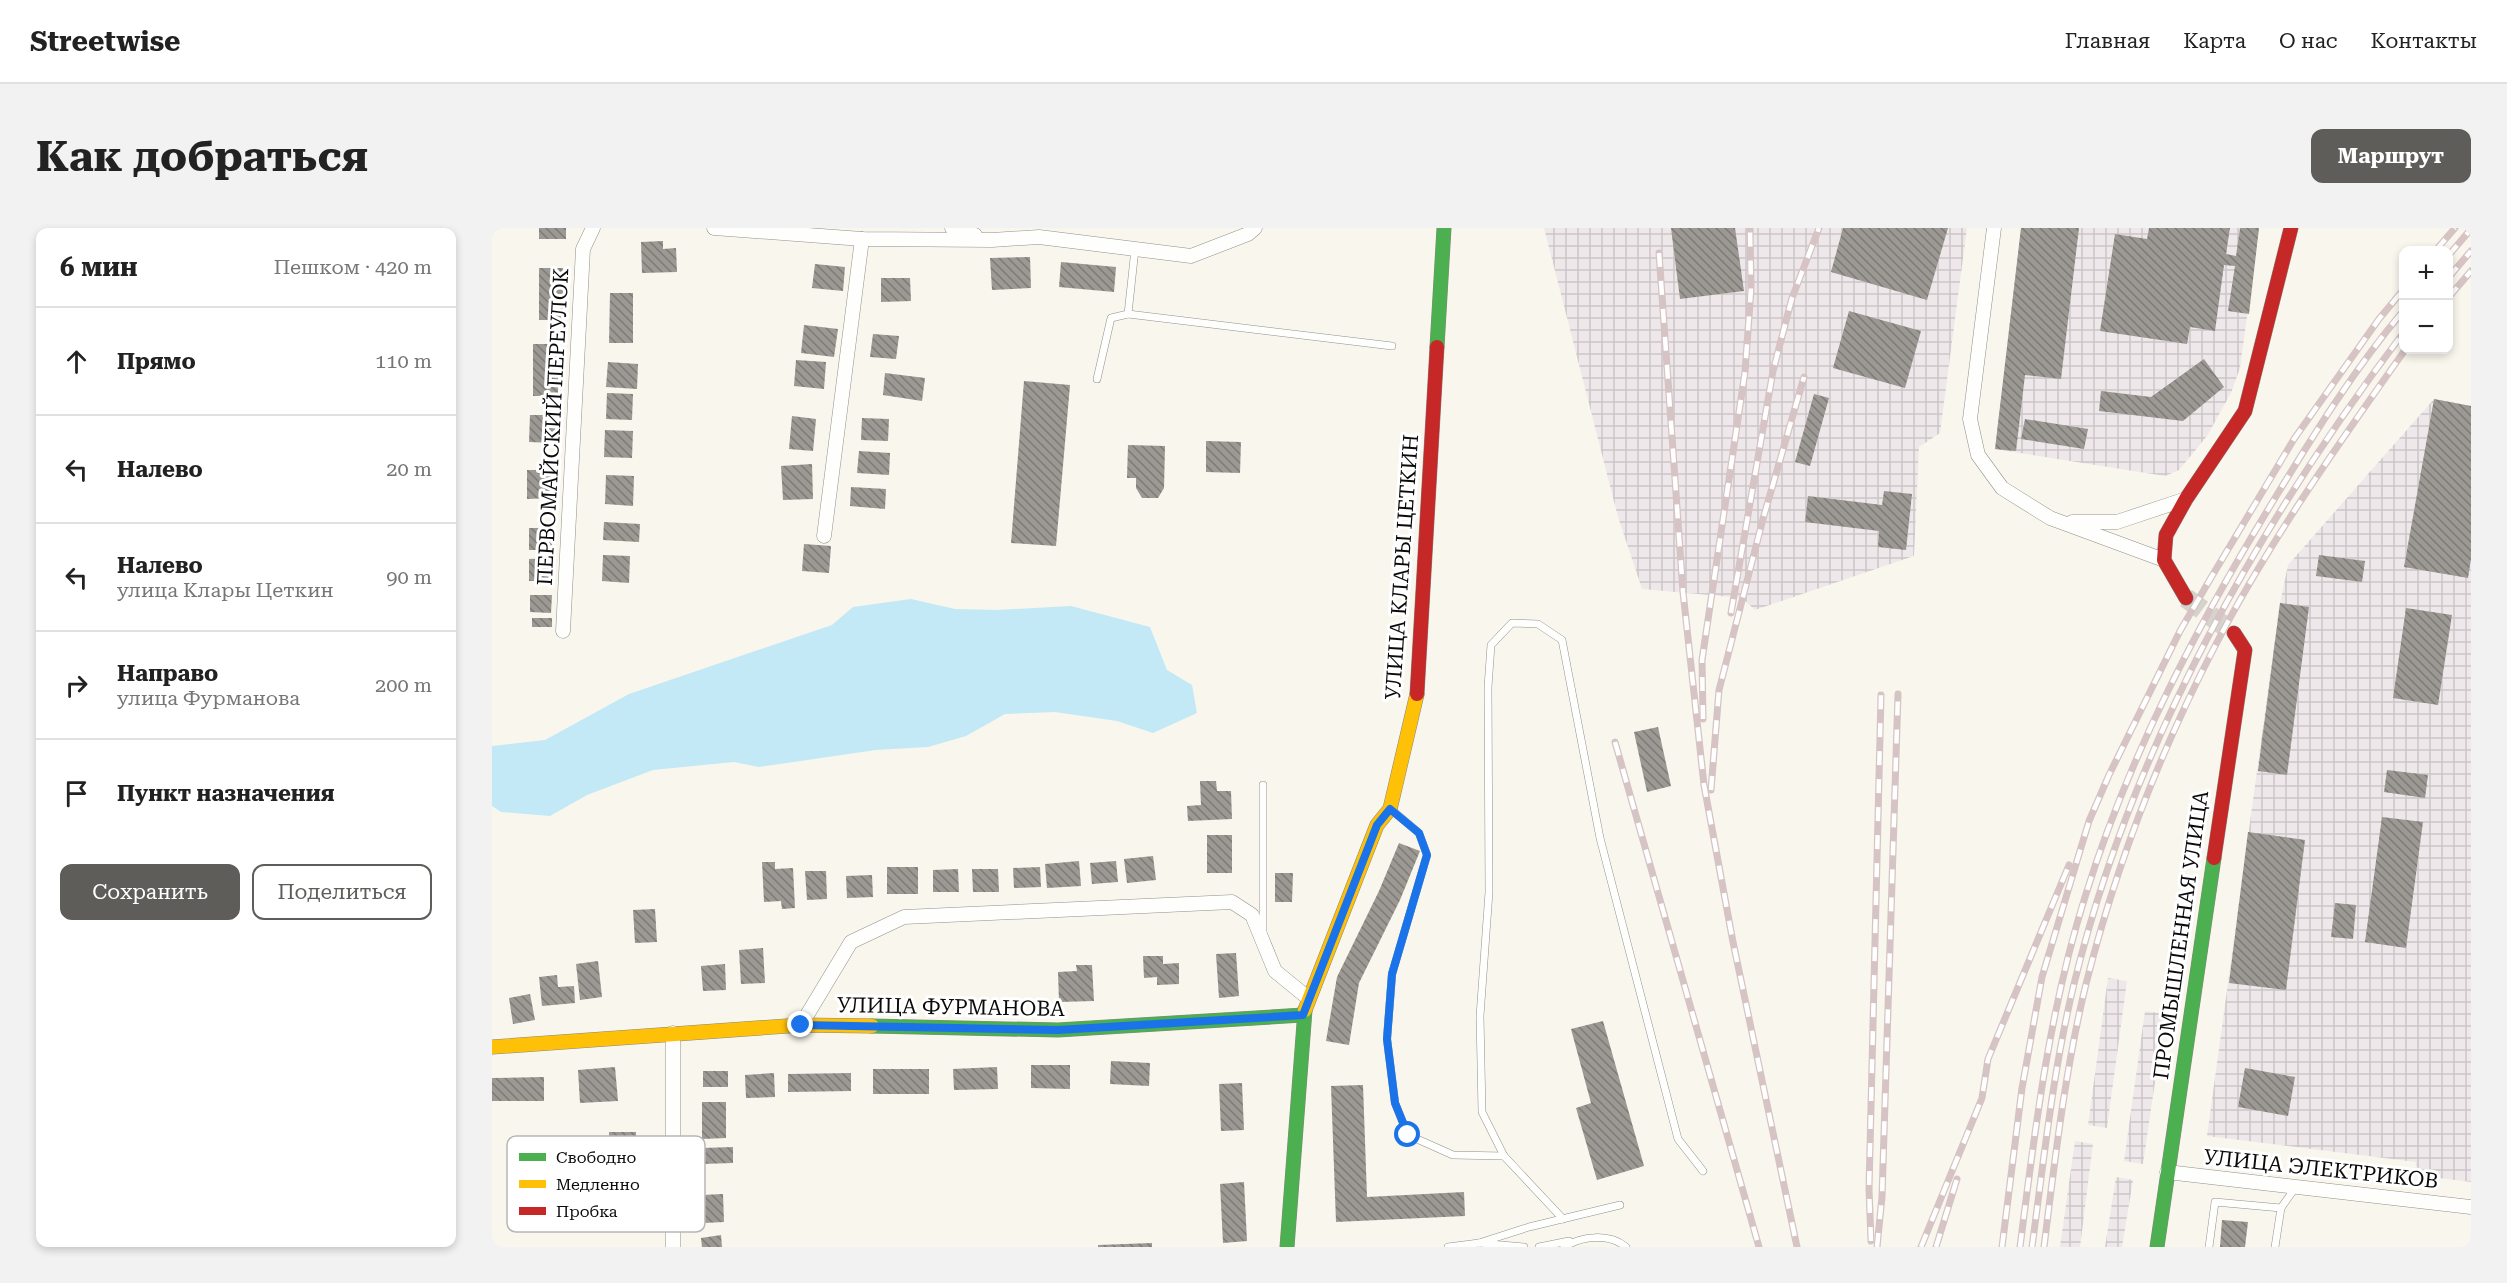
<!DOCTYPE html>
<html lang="ru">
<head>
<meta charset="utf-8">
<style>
  body { margin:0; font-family:"Roboto Serif",serif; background:#f2f2f2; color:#222 }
  .controls { position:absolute; right:18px; top:18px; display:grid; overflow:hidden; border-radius:12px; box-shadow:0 3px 9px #0003 }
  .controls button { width:54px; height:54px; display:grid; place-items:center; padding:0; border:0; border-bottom:2px solid #e0e0e0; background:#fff; color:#222; font:30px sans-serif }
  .stop { position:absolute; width:18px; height:18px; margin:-14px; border:4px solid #1a73e8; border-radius:50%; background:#fff }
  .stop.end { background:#1a73e8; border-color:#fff; box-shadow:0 2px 6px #0008 }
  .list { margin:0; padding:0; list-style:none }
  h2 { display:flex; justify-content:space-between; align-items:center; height:78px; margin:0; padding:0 24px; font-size:26px }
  h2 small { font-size:20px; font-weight:400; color:#767676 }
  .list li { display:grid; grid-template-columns:39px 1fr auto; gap:18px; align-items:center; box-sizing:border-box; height:108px; padding:0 24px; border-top:2px solid #e0e0e0 }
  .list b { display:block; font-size:22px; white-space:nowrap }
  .list p { margin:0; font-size:20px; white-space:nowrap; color:#767676 }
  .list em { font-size:20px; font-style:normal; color:#767676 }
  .actions { display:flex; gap:12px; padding:18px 24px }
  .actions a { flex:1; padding:14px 0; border:2px solid #5e5d59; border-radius:12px; text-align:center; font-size:21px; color:#5e5d59 }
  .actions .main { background:#5e5d59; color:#fff }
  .icon { flex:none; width:33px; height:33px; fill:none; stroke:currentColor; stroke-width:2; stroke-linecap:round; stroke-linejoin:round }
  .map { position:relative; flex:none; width:1979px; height:1019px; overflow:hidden; border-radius:12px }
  header { display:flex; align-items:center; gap:36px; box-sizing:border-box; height:84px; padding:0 30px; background:#fff; border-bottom:2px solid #e0e0e0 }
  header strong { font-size:28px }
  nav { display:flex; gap:33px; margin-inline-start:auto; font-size:21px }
  .intro { display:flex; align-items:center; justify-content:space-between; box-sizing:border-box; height:144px; padding:0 36px }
  h1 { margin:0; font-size:42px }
  .button { padding:15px 27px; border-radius:12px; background:#5e5d59; color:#fff; font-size:21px; font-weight:700 }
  main { display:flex; gap:36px; padding:0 36px }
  aside { flex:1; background:#fff; border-radius:12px; box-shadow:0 3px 9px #0003 }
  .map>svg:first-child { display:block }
  .industrial { fill:url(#industrial-grid) }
  .water { fill:#c2e9f5 }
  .building { fill:url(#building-back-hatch) }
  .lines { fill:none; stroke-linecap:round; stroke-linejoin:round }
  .secondary-tunnel { stroke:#d5d3cb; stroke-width:20; stroke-dasharray:20 10; stroke-linecap:butt }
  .lane-casing { stroke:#92908c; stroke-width:8 }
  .street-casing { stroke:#92908c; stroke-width:15 }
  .fast-casing { stroke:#888783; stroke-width:15 }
  .slow-casing { stroke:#888783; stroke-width:15 }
  .jam-casing { stroke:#888783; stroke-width:15 }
  .lane { stroke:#fefefc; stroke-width:7 }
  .street { stroke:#fefefc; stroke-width:14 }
  .fast { stroke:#4caf50; stroke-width:14 }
  .slow { stroke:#ffc107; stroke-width:14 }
  .jam { stroke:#c62828; stroke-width:14 }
  .rail-casing { stroke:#d6c3c4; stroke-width:7 }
  .rail { stroke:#fff; stroke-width:4.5; stroke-dasharray:14; stroke-linecap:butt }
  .route { stroke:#1a73e8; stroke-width:8 }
  .labels { text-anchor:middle; stroke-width:6; stroke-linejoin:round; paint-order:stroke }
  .street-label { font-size:21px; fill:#0a0a0a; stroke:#fff }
  .key { fill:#fff; stroke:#b6b6b6; stroke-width:1.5 }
  .key-label { font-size:16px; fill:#0a0a0a }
</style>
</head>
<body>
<header>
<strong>Streetwise</strong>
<nav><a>Главная</a><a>Карта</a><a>О нас</a><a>Контакты</a></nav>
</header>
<div class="intro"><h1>Как добраться</h1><a class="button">Маршрут</a></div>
<main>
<aside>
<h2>6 мин<small>Пешком · 420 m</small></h2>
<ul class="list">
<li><svg class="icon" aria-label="ahead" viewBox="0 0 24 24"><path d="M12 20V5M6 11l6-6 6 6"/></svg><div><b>Прямо</b></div><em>110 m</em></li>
<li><svg class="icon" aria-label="left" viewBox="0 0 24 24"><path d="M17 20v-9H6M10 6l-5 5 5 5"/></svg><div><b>Налево</b></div><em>20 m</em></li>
<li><svg class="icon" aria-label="left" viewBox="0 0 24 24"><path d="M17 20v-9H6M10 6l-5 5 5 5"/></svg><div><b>Налево</b><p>улица Клары Цеткин</p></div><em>90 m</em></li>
<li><svg class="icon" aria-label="right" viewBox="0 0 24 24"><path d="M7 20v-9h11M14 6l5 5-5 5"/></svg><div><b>Направо</b><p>улица Фурманова</p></div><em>200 m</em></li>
<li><svg class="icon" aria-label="arrive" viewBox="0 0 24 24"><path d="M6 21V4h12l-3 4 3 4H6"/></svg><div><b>Пункт назначения</b></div></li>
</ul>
<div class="actions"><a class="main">Сохранить</a><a>Поделиться</a></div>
</aside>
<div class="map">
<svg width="1979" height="1019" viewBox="0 0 1979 1019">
  <defs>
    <pattern id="industrial-grid" width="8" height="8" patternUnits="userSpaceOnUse" patternTransform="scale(1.5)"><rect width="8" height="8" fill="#efe8eb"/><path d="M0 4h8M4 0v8" fill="none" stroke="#ccc6c8"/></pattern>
    <pattern id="building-back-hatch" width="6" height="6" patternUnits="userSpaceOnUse" patternTransform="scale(1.5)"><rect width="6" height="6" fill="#9c9893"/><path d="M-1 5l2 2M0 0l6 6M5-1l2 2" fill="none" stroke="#7d7a76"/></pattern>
  </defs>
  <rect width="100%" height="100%" fill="#f9f6ed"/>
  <g class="industrial">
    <polygon points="1052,0 1475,0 1448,205 1427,219 1422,328 1263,382 1250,370 1150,361 1126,289"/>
    <polygon points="1529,0 1767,0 1748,140 1739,165 1715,208 1687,242 1673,248 1503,221"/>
    <polygon points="1942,171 1979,178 1979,954 1923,947 1924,934 1715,908 1788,375 1796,337"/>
    <polygon points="1616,750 1635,753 1615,900 1596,897"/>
    <polygon points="1653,783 1673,786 1651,936 1632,933"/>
    <polygon points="1583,913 1601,916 1588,1019 1568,1019"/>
    <polygon points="1624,949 1641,952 1630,1019 1613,1019"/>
  </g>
  <polygon class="water" points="419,371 463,381 505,382 579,378 658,399 675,442 700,457 705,485 661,505 625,493 563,484 513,486 474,508 436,519 384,522 267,539 242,534 161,542 95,567 58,588 9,584 0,578 0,518 53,512 137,466 340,397 361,379"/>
  <g class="building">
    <rect x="47" y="0" width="27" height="11"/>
    <polygon points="1179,0 1243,0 1252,63 1188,71"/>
    <polygon points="1351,0 1456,0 1435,72 1339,44"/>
    <polygon points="1529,0 1587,0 1569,151 1533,147 1524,223 1503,221"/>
    <polygon points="1657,0 1738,0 1734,26 1744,28 1748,0 1767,0 1757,86 1736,83 1743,38 1732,37 1723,103 1698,99 1695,116 1608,103 1623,6 1655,11"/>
    <polygon points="171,13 171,21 184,20 185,44 150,45 149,14"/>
    <polygon points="538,29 539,60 500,62 498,30"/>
    <polygon points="569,34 624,39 622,64 567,59"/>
    <polygon points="323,36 353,39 351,63 320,60"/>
    <rect x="47" y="40" width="24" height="52"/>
    <polygon points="389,50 418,50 419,73 389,74"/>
    <polygon points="118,65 141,65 141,115 117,115"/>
    <polygon points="1357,83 1429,103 1413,160 1341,140"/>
    <polygon points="312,97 346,101 342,129 309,125"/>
    <polygon points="381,106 407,108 404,131 378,129"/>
    <rect x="41" y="116" width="25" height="52"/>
    <polygon points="1712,131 1732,159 1691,193 1607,183 1609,163 1659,169"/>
    <polygon points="304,132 334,134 332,161 302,158"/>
    <polygon points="116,134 146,136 145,161 114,159"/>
    <polygon points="393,145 433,150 430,173 391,167"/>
    <polygon points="532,153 578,157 564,318 519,315"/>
    <polygon points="115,165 141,166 140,192 114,191"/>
    <polygon points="1322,166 1337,170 1318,238 1303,234"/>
    <polygon points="1942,171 1979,178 1979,331 1976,350 1912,339"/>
    <polygon points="38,187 63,187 63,215 37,214"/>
    <polygon points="300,188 324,191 321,223 297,221"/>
    <polygon points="370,190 397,191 396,213 369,212"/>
    <polygon points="1533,191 1596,201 1592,221 1529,211"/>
    <polygon points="113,202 141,203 140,230 112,229"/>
    <polygon points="714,213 749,214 748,245 714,244"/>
    <polygon points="636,217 673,218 672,260 666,270 650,270 644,260 644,250 635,250"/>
    <polygon points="367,223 398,225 397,247 365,245"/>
    <polygon points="320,236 321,271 291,272 289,238"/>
    <polygon points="35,242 59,242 59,270 35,271"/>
    <polygon points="114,247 142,248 141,278 113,276"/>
    <polygon points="359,259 394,261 393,281 358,278"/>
    <polygon points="1392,263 1420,266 1414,322 1386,319 1387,303 1313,294 1316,268 1390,277"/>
    <polygon points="112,294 148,296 147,314 111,312"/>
    <rect x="37" y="300" width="23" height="22"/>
    <polygon points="312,316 339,318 337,345 310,343"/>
    <polygon points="111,327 138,328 137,355 110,353"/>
    <polygon points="1827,327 1873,333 1870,354 1824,348"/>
    <polygon points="62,330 62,353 37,353 37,331"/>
    <polygon points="38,367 60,367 59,385 38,384"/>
    <polygon points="1788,375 1817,379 1795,547 1766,543"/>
    <polygon points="1914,380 1960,387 1946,477 1901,470"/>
    <rect x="40" y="390" width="20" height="9"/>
    <polygon points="1166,499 1179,558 1155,564 1142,504"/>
    <polygon points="1895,542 1936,547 1933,570 1892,564"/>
    <polygon points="708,553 724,553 725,563 739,563 740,591 696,593 695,578 709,577"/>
    <polygon points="1890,589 1931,594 1914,720 1873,714"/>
    <polygon points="1756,604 1813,612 1794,762 1737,755"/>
    <rect x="715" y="607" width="25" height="38"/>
    <polygon points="907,615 928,623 908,672 867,755 857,817 834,813 845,749 887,663"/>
    <polygon points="661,628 664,652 635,655 632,631"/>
    <polygon points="587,633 589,658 555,660 553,636"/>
    <polygon points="624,633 626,654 600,656 598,635"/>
    <polygon points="270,634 283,634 283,641 301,640 303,680 290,681 289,673 272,674"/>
    <rect x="395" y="639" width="31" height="27"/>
    <polygon points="548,639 549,659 522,660 521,640"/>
    <polygon points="466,641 467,664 441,664 441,642"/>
    <polygon points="480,641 506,641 507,664 481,664"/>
    <polygon points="313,643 334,643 335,671 315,672"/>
    <polygon points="783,645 801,645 800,674 783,674"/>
    <polygon points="380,647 381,669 355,670 354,648"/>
    <polygon points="1843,675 1864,677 1861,711 1839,709"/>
    <polygon points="163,681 165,714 143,715 141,682"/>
    <polygon points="271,720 273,755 249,756 247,722"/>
    <polygon points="744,725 747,768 727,770 724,726"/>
    <polygon points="651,728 671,728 671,736 687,735 687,756 665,757 665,749 652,750"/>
    <polygon points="106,733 110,769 88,772 84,736"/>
    <polygon points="233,736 234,762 211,763 209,738"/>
    <polygon points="584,737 600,737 602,773 567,774 566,744 585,743"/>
    <polygon points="65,747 66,759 82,758 83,775 50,778 47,749"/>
    <polygon points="38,766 43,792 21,796 17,770"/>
    <polygon points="1111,793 1152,938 1105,952 1084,880 1099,875 1079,801"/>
    <polygon points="619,833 658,835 657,858 618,856"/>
    <polygon points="539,837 578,837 578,861 539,860"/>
    <polygon points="123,839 126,873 88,875 86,842"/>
    <polygon points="505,839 506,861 462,862 461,841"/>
    <polygon points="1753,840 1803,849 1796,888 1746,879"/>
    <rect x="381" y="841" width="56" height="25"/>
    <rect x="211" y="843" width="25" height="16"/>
    <polygon points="282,845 283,869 254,870 253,847"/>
    <polygon points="359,845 359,863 296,864 296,846"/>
    <polygon points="52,849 52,873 0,873 0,850"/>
    <polygon points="750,855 752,902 729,903 727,856"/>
    <polygon points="871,857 875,969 972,964 973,988 844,994 839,858"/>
    <polygon points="210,874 234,874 234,910 210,911"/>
    <rect x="117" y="904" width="27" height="24"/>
    <polygon points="241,919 241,935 210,936 210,920"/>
    <polygon points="752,954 755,1013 731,1015 728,956"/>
    <polygon points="231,966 232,994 212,995 210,967"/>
    <polygon points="1730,992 1756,994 1753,1019 1728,1019"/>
    <polygon points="229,1007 230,1019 210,1019 209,1010"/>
    <polygon points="660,1015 660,1019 606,1019 606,1017"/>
  </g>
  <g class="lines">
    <polyline class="secondary-tunnel" points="1694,370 1742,405"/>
    <defs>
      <g id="lane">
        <polyline points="636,86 900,118"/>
        <polyline points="605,151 619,90 636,86 643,21"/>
        <polyline points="900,582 927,605 935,627 900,746 895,811 903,875 916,907 961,927 1012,928"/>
        <polyline points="771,703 771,557"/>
        <polyline points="1071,991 1012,928 990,884 988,788 997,664 996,459 999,417 1020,395 1046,396 1070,412 1108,610 1186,911 1211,943"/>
        <polyline points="987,1015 1037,999 1128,977"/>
        <polyline points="956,1019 987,1015 1032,1019"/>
        <polyline points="1047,1019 1077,1013"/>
        <path d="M1072,1019C1090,1008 1117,1005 1134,1019"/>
        <polyline points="1717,1019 1723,974 1789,980"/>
        <polyline points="1783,1019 1789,980 1803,960"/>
      </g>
      <g id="street">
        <polyline points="222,0 370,11 500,12 547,9 699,28 756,6 763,0"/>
        <polyline points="460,0 483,7"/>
        <polyline points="1502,0 1478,191 1486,227 1510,260 1558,290 1672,332"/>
        <polyline points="1580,294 1625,294 1694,271"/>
        <polyline points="332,308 370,11"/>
        <polyline points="71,403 91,21 101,0"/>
        <polyline points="309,797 359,714 412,689 740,674 760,687 783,743 816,770"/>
        <polyline points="1675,944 1979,979"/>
        <polyline points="181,1019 181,805"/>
      </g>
      <g id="fast">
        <polyline points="945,119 952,0"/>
        <polyline points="380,798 566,802 811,787"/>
        <polyline points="795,1019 813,782"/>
        <polyline points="1665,1019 1722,630"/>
      </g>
      <g id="slow">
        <polyline points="813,782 885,597 898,581 925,466"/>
        <polyline points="0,819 309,797 380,798"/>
      </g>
      <g id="jam">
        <polyline points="1694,370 1672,332 1674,307 1694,271 1753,183 1799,0"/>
        <polyline points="925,466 945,119"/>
        <polyline points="1722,630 1753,422 1742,405"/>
      </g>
    </defs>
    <use href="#lane" class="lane-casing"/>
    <use href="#street" class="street-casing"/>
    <use href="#fast" class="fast-casing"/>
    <use href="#slow" class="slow-casing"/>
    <use href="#jam" class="jam-casing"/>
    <use href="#lane" class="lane"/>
    <use href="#street" class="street"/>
    <use href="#fast" class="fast"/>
    <use href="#slow" class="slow"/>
    <use href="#jam" class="jam"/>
    <defs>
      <g id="rail">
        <polyline points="1944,22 1963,0"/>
        <polyline points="1167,25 1191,364 1212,557 1241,714 1305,1019"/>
        <polyline points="1956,28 1979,1"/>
        <polyline points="1956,50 1979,23"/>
        <polyline points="1956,70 1979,43"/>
        <polyline points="1239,385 1281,143 1300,70 1327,0"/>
        <polyline points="1211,491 1210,432 1253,144 1259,61 1258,0"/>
        <polyline points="1123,514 1267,1019"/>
        <polyline points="1219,562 1227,462 1271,291 1312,149"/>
        <polyline points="1379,1013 1377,961 1389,467"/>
        <polyline points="1385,1019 1390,969 1406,466"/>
        <polyline points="1429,1019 1490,870 1496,831 1577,637"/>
        <polyline points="1444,1019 1465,951"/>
        <polyline points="1510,1019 1530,860 1550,749 1597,593 1617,547 1688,403 1720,348 1802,211 1887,91 1912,61"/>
        <path d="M1528,1019C1543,901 1557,783 1593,669C1637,527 1706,396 1783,270C1822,206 1863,140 1912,82"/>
        <path d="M1540,1019C1552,931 1561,842 1582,756C1640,518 1765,298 1912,104"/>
        <path d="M1552,1019C1563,931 1573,842 1594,756C1623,641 1667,526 1722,420C1776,315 1845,218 1913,122"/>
      </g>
    </defs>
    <use href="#rail" class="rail-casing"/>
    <use href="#rail" class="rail"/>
  </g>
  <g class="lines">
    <polyline class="route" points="309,797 566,802 811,787 885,597 898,581 927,605 935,627 900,746 895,811 903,875 916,907"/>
  </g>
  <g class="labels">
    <g class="street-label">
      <text transform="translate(61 199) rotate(-87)" y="7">ПЕРВОМАЙСКИЙ ПЕРЕУЛОК</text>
      <text transform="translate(910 339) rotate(-86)" y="7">УЛИЦА КЛАРЫ ЦЕТКИН</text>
      <text transform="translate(1689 707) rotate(-82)" y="7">ПРОМЫШЛЕННАЯ УЛИЦА</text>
      <text transform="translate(459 779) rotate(1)" y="7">УЛИЦА ФУРМАНОВА</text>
      <text transform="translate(1829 941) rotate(6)" y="7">УЛИЦА ЭЛЕКТРИКОВ</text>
    </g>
  </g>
  <rect x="15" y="908" width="198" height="96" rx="9" class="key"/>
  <rect x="27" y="925" width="27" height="8" fill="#4caf50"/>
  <rect x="27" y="952" width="27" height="8" fill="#ffc107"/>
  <rect x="27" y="979" width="27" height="8" fill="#c62828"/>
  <g class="key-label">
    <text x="64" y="935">Свободно</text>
    <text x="64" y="962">Медленно</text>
    <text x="64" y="989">Пробка</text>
  </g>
</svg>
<div class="controls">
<button>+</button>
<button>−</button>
</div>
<div class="stop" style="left:916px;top:907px"></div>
<div class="stop end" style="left:309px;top:797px"></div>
</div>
</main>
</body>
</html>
